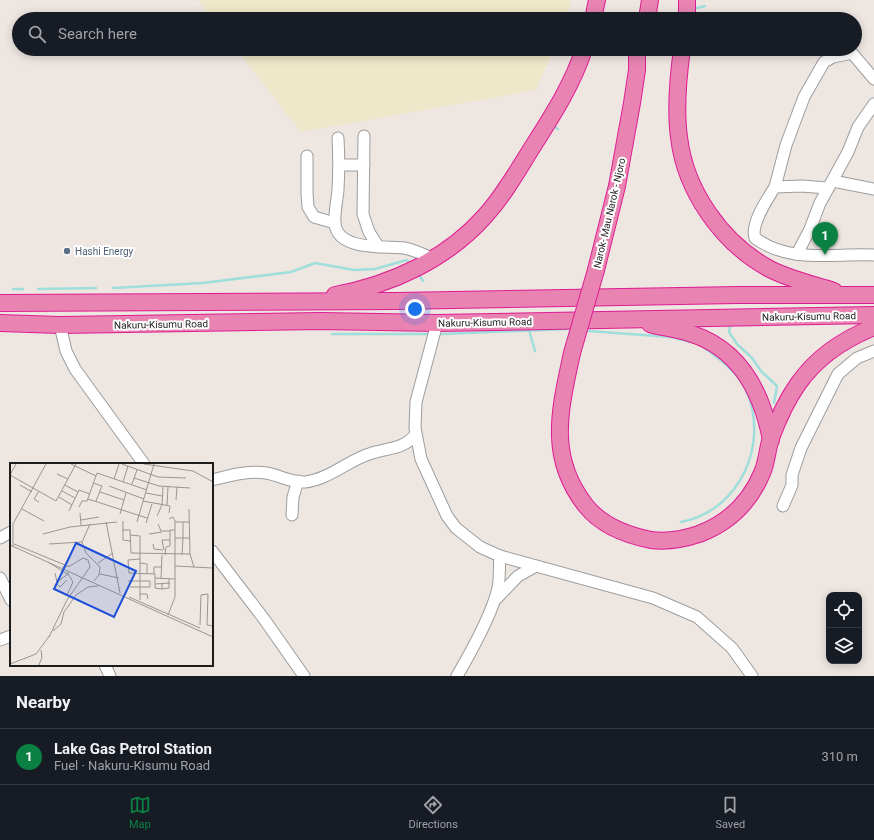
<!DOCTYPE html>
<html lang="en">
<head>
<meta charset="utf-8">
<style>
  body { margin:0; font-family:Roboto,sans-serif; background:#20242c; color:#f1f3f6 }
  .controls { position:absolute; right:12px; bottom:12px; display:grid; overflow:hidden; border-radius:8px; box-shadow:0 2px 10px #0003 }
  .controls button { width:36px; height:36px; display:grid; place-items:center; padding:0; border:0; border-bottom:1px solid #363941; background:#171b24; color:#f1f3f6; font:20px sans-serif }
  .you { position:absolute; left:415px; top:309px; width:14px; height:14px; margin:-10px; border:3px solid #fff; border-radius:50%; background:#1a73e8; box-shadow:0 0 0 6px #1a73e833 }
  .badge { display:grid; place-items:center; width:26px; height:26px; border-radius:50%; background:#0b8043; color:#fff; font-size:13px; font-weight:700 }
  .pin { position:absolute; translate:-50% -33px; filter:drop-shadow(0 1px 2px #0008) }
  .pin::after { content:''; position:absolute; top:21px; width:14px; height:12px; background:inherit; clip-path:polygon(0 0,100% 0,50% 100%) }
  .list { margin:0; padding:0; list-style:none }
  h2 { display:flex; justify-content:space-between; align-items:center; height:52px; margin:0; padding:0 16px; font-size:17px }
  h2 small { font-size:13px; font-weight:400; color:#9ea1a6 }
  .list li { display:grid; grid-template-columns:26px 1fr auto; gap:12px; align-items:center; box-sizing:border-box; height:56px; padding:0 16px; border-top:1px solid #363941 }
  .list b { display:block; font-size:15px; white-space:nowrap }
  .list p { margin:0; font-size:13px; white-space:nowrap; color:#9ea1a6 }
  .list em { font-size:13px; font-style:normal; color:#9ea1a6 }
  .icon { flex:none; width:22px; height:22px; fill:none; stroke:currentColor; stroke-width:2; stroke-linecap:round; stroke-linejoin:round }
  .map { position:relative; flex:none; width:874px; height:676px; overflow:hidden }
  .search { position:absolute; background:#171b24; box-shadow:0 2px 10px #0003; left:12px; right:12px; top:12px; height:44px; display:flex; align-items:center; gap:10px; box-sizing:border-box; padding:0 14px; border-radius:22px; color:#9ea1a6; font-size:15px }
  .sheet { height:108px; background:#171b24 }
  nav { display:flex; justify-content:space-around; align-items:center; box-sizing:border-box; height:56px; border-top:1px solid #363941; background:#171b24; font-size:11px; color:#9ea1a6 }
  nav a { display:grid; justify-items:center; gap:2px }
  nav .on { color:#0b8043 }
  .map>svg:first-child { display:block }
  .farmland { fill:#eee7ca }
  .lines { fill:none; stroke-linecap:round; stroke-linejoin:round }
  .stream { stroke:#9fdedb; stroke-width:2.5 }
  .minor-casing { stroke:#9d9d9d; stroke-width:13 }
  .highway-casing { stroke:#dd1c92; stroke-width:18 }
  .minor { stroke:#fff; stroke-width:11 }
  .highway { stroke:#e984b2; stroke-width:16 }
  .highway-bridge-casing { stroke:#dd1c92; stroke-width:18; stroke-linecap:butt }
  .highway-bridge { stroke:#e984b2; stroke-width:16 }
  .service-dot { fill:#5c6f8a; stroke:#fff; stroke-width:1.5 }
  .labels { text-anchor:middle; stroke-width:4; stroke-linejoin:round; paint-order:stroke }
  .street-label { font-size:10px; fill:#1c1c1c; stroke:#fff }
  .service-label { font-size:10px; fill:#4e5e75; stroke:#fff; text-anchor:start }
  .inset-road { fill:none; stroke:#9a9592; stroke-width:1 }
  .view { fill:#1d4ed8; fill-opacity:0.15; stroke:#1d4ed8; stroke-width:2 }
  .inset-edge { fill:none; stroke:#1c1c1c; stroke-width:2 }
</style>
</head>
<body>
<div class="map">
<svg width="874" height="676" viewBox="0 0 874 676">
  <rect width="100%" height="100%" fill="#eee6e1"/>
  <g class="farmland">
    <polygon points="198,0 571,0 567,19 213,19"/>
    <polygon points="236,49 554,49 536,90 301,132"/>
  </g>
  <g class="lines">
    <g class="stream">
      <polyline points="697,8 705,6"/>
      <polyline points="555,127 558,129"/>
      <polyline points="419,275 423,281"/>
      <polyline points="113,288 203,283 291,272 315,263 354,270 375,269 407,260 410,264"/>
      <polyline points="13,289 23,289"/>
      <polyline points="38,289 96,288"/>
      <polyline points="730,326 729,332 737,344 752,358 761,371 777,386 774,403"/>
      <polyline points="529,330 535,351"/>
      <polyline points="588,331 671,337 691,342"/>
      <polyline points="332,334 428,334"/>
      <polyline points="442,334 568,329"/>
      <path d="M681,522C740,511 770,443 746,390C737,371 717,357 700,345"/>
    </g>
    <defs>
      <g id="minor">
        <polyline points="364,136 363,214 369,232 378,246"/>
        <path d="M338,138C339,156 339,173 338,190C337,201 334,213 335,224C338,251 385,246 404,248C415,250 423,254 433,259"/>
        <polyline points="307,156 307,193 308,207 314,217 335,223"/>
        <polyline points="340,165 364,165"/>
        <polyline points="833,181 874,189"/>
        <polyline points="775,187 786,145 804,97 824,62 833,57 852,53 874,79"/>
        <path d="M827,188L802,186L775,187C768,198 750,224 755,238C790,264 834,253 874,255"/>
        <polyline points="797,254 810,229 820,203 848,152 858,127 874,104"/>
        <polyline points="437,323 416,402 415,428 421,459 447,516 456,528 480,547 500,556 653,598 697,617 732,648 752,676"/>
        <polyline points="60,325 66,351 75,369 144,464"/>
        <path d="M212,480C228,476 249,470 266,473C279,475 291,483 305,482C330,479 348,460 372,453C388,448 404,449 415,435"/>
        <polyline points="783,506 792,485 792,475 801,448 838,374 857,358 874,351"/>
        <polyline points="292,515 293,497 298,481"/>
        <polyline points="0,538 11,532"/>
        <polyline points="212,551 264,619 304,676"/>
        <polyline points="0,578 11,600"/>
        <polyline points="497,598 518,576 536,566"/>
        <polyline points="0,640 11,636"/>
        <polyline points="105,665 110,676"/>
        <path d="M457,676C471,652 492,615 498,588C500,578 499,566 500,556"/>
      </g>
      <g id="highway">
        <polyline points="593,19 597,0"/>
        <polyline points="647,19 650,0"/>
        <polyline points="687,19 687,0"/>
        <path d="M682,49C678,78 675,108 679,137C685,190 721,242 768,268C788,279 812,284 834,291"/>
        <polyline points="596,270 617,186 632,103 637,70 637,49"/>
        <path d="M335,295C391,285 447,259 485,216C505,194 519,168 535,143C554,113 573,83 584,49"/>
        <polyline points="0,303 396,301 738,295 874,295"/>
        <polyline points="0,323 60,325 321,321 437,323 874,315"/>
        <path d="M650,324C664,328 679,329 692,334C741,350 762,393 771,440"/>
        <path d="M572,353C560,409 547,457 586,506C602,526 626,535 651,540C667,542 684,539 699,534C728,523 750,502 762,473C767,462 767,450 771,438C778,419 786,401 798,384C816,358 844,339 874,327"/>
      </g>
    </defs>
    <use href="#minor" class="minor-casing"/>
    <use href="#highway" class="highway-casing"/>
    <use href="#minor" class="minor"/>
    <use href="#highway" class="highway"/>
    <defs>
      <polyline id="highway-bridge" points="572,353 596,270"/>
    </defs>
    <use href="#highway-bridge" class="highway-bridge-casing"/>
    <use href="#highway-bridge" class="highway-bridge"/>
  </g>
  <circle class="service-dot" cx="67" cy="251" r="4"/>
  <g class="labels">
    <g class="street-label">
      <text transform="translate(609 213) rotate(-77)" y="4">Narok- Mau Narok - Njoro</text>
      <text transform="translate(809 316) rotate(-1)" y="4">Nakuru-Kisumu Road</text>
      <text transform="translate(485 322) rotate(-1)" y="4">Nakuru-Kisumu Road</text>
      <text transform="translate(161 324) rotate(-1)" y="4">Nakuru-Kisumu Road</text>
    </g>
    <g class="service-label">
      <text x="75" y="255">Hashi Energy</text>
    </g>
  </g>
  <g transform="translate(10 463)">
    <rect width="203" height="203" fill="#eee6e1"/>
    <path class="inset-road" d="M6,1L0,12L46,38L66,1M61,1L86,13M112,1L148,14L176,15M134,1L183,8L203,19M47,11L58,16M124,15L149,23L180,25M104,16L109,1M113,19L118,3M83,20L92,23L86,38M122,21L127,7M10,22L22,29M55,22L68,29M99,23L134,36M52,28L65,35M90,29L114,37M136,30L152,33M49,34L62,42M78,36L137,55M166,37L167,24M133,38L160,43L159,50M29,39L24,36L29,28M157,42L158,24M69,44L72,38H77L87,10L137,27M12,46L34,58M179,46L180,91L184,104M59,48L69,27L80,31M70,50L71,62M110,51L116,30M147,53L152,42L153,24M71,57L89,54M113,58V77L120,78M96,59L110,130M127,59L144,1M165,59H180M136,60L142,41M148,61L151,68H160M112,67H120L121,90L180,91M33,71L60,64L107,59M139,71L152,69M120,72L130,73V137M165,75H173V59M72,79L76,90L90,104L89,112L84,118M72,79L80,61M4,81L55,102M39,81L72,79M143,81L144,86L153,87M0,82L203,174M3,83V61L36,1M154,87L152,77H160M155,92L156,84L160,83V67H165M172,92L173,75H180M130,96L118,97L119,110L145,111V125L152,126V121M38,99L57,111M88,100L103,90M130,100L137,101V111M165,103L203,105M45,110L47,119L58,111M90,111L109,115M144,111V104H151M145,115L165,116M151,116L152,92M118,118H140V124H120M47,121L50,124L57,117M145,121L160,120M152,126L159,125V116M130,131H137L138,136M57,132L63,119L57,109M119,134L190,165M158,152L165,134V58L163,54L159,56M190,162L191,132L198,131L197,162L203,163M43,168L51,161L54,149L66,132L78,124L88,123M39,174L57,137L80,104L78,97L73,95L60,103L52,104M0,201L26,191L40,172M29,202L32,194L31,187"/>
    <path class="view" d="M66,80L126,108L104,154L44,126Z"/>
    <rect width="203" height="203" class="inset-edge"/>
  </g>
</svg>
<div class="controls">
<button><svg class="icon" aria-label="locate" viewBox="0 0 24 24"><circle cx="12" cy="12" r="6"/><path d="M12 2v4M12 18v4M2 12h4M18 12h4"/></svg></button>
<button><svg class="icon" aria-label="layers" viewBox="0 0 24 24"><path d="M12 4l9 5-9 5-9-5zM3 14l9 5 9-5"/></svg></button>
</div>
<div class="you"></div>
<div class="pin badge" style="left:825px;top:255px">1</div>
<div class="search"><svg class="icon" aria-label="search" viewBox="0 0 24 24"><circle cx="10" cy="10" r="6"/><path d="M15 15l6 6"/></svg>Search here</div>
</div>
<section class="sheet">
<h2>Nearby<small></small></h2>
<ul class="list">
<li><span class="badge">1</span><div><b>Lake Gas Petrol Station</b><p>Fuel · Nakuru-Kisumu Road</p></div><em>310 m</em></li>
</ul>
</section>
<nav>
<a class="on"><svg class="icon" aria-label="map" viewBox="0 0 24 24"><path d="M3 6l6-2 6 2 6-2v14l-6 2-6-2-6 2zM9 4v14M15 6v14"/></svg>Map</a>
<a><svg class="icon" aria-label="directions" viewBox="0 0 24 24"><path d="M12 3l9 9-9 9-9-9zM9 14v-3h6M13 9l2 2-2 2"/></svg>Directions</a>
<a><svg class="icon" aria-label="saved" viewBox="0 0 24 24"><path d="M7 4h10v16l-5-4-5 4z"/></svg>Saved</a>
</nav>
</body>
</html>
